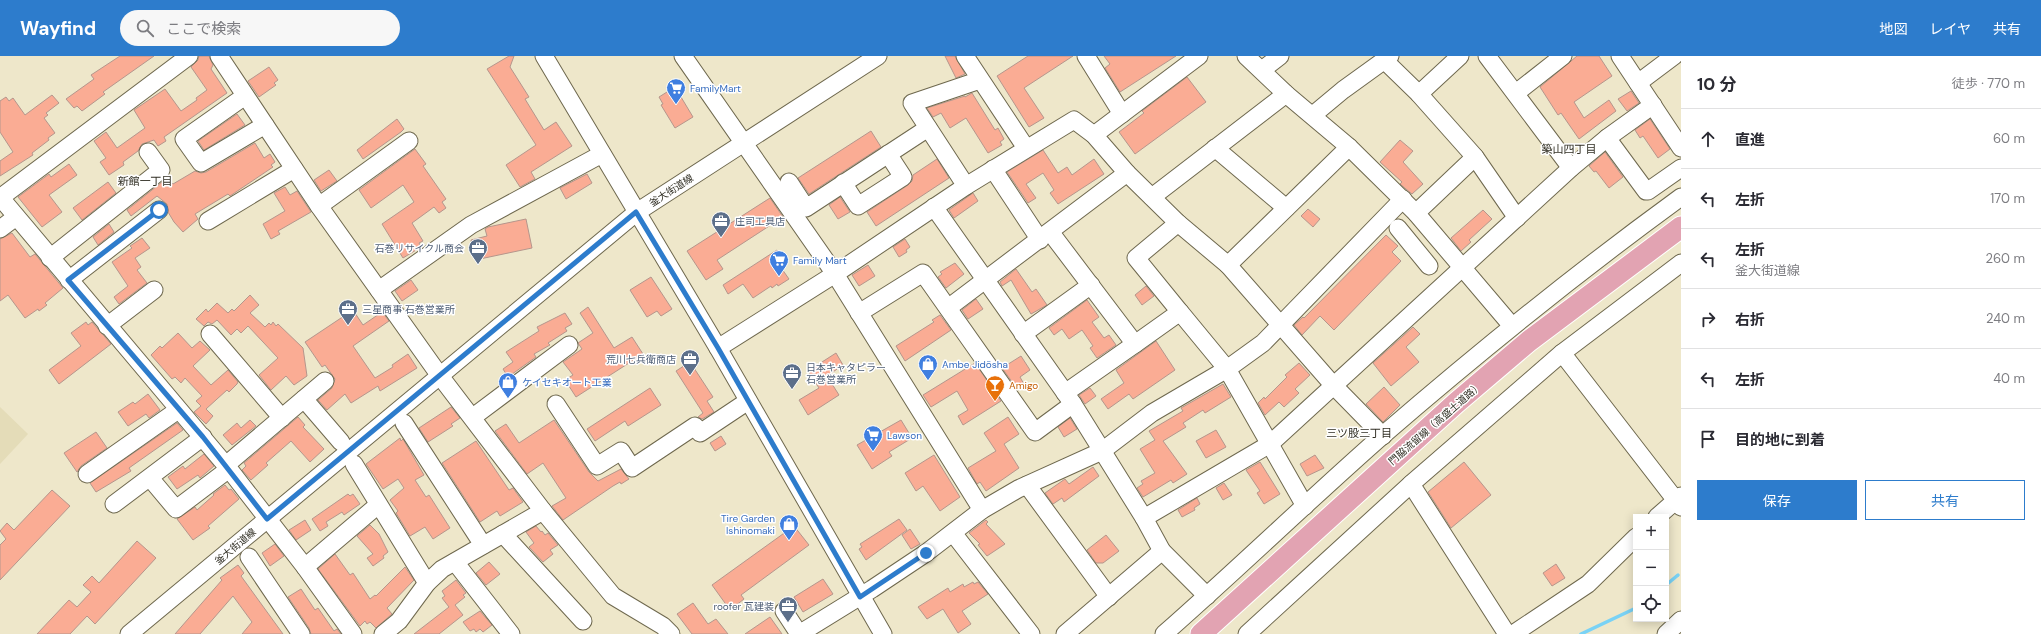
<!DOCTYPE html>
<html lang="ja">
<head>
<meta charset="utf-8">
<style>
  body { margin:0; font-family:"DM Sans","Noto Sans JP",sans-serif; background:#f7f7f7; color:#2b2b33 }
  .controls { position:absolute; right:12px; bottom:12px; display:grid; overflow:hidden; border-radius:0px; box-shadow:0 2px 10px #0003 }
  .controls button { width:36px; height:36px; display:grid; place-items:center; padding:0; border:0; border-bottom:1px solid #e1e1e2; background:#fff; color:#2b2b33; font:20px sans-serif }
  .stop { position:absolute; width:12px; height:12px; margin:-9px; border:3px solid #2d7ccc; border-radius:50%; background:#fff }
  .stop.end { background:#2d7ccc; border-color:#fff; box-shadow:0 1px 4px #0008 }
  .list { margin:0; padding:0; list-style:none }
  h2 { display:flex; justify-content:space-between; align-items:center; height:52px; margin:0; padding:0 16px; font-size:17px }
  h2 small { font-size:13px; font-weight:400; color:#7c7c81 }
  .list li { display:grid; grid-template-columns:26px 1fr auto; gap:12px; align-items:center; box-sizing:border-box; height:60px; padding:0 16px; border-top:1px solid #e1e1e2 }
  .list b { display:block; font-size:15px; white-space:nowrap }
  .list p { margin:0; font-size:13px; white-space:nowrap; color:#7c7c81 }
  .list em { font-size:13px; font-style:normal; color:#7c7c81 }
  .actions { display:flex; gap:8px; padding:12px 16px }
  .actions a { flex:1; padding:9px 0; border:1px solid #2d7ccc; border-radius:0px; text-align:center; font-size:14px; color:#2d7ccc }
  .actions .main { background:#2d7ccc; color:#fff }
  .icon { flex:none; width:22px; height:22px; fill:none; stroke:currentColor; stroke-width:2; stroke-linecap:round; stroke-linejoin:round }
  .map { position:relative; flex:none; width:1681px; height:578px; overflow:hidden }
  header { display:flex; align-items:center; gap:24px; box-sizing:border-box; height:56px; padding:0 20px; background:#2d7ccc; color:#fff }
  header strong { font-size:19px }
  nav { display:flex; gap:22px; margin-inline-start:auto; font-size:14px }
  .search { width:280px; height:36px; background:#f7f7f7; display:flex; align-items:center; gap:10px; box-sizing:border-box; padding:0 14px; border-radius:22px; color:#7c7c81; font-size:15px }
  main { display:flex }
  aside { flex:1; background:#fff }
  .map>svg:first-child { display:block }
  .built { fill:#e4dcb8 }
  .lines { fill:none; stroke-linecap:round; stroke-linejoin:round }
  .stream { stroke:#79d2f5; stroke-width:3.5 }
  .building { fill:#faac94; stroke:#b5968c }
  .minor-casing { stroke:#6e684e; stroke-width:19 }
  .major-casing { stroke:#fff; stroke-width:23 }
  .minor { stroke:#fff; stroke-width:17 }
  .major { stroke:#e2a3b2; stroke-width:21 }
  .route { stroke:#2d7ccc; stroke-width:5 }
  .labels { text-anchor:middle; stroke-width:3; stroke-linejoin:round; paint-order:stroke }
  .shop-label { font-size:10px; fill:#366cbe; stroke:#fff; text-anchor:start }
  .street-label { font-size:10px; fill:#302e23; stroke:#fff }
  .service-label { font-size:10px; fill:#4e5e75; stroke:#fff; text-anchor:start }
  .food-label { font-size:10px; fill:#c56008; stroke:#fff; text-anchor:start }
  .neighbourhood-label { font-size:11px; fill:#302e23; stroke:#fff }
</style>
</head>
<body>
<header>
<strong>Wayfind</strong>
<div class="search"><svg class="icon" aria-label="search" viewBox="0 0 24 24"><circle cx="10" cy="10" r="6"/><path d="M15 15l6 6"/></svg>ここで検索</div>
<nav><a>地図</a><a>レイヤ</a><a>共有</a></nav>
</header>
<main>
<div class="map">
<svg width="1681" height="578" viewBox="0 0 1681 578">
  <rect width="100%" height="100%" fill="#eee7ca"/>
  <polygon class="built" points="0,351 28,378 0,408"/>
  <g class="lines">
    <g class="stream">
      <polyline points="1666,529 1678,519"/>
      <polyline points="1581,578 1636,552"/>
    </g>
  </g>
  <g class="building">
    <polygon points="120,0 154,0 103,36 105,38 82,55 77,50 74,52 66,43 94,23 91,19"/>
    <polygon points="199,0 209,0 213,9 211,13 227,37 164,81 166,85 158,90 154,84 142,88 138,95 123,106 124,109 109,119 100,106 106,102 94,85 106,76 117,92 145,72 134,54 165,33 181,55 197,44 196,42 207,34 191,11 198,4"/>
    <polygon points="509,0 514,0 510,11 529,41 525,43 544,74 556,66 572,90 531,116 535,123 520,131 506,109 536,89 487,13"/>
    <polygon points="945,0 955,0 965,18 956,22"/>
    <polygon points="1028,0 1073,0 1024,32 1044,62 1029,71 997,20"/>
    <polygon points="1104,0 1176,0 1120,36 1105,12 1110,8"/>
    <polygon points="1577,0 1599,0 1612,20 1574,46 1584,62 1609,44 1616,55 1579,83 1561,57 1558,59 1540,31"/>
    <polygon points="269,11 278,24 274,27 276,29 259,41 248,25"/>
    <polygon points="1187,21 1206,46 1135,98 1119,76 1144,57 1142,55"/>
    <polygon points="675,31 693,61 675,72 661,49 663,48 659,41"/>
    <polygon points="1631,35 1639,47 1627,55 1618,43"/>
    <polygon points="972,37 995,74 998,72 1004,83 1000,86 1002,89 988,97 966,62 950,72 941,57 933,61 927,52 965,40 965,41"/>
    <polygon points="52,39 59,47 46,57 48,59 44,62 55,77 48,82 49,84 32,97 33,99 0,120 0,105 13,96 0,76 0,45 6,41 9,45 13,42 25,59"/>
    <polygon points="237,58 245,69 204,94 198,85"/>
    <polygon points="397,63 404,73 401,76 363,103 357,94"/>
    <polygon points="1650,63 1670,93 1658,102 1643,80 1640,82 1635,74"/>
    <polygon points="871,75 881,91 809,138 798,122"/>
    <polygon points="1400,84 1413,95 1403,106 1423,128 1412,138 1400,128 1402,126 1380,106"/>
    <polygon points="255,87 264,102 270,98 275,106 271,109 273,111 230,140 228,138 195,158 198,163 183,176 174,166 168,156 167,148 157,140 131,160 127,154 167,122 173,128 195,115 201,117 206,116"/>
    <polygon points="415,93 426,108 423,110 446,143 442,146 446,152 439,157 434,151 412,167 423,185 419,187 421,191 403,202 382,168 414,146 403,129 371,152 359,134"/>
    <polygon points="1043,94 1058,117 1067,111 1072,119 1094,103 1104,118 1058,148 1050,137 1054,134 1043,117 1026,128 1036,142 1028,147 1007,116"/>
    <polygon points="1605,96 1623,121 1609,132 1596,115 1594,116 1589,110"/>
    <polygon points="937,103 949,122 876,170 867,156 908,129 912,125 913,119"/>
    <polygon points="69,108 77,119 49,139 62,156 42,171 18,141 49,118 51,121"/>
    <polygon points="329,114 337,125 321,135 314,124"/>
    <polygon points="587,118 592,127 566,143 560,132"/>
    <polygon points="108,126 116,137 82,164 73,152"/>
    <polygon points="285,131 290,139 297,135 311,156 278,175 280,178 271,183 263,168 285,155 274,137"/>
    <polygon points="973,137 978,145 954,162 949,154"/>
    <polygon points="840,141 850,156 838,163 829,149"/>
    <polygon points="770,142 783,161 717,204 723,213 706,224 687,195"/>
    <polygon points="1308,153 1320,163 1313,171 1301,160"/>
    <polygon points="1483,154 1492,163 1469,184 1471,186 1461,195 1451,182"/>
    <polygon points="526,163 532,192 475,204 471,184 487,180 485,173 488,171"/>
    <polygon points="109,168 114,176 98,189 93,181"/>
    <polygon points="12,177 30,201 35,198 63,232 45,247 47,249 39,255 38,253 25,262 8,239 0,245 0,183"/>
    <polygon points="1386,179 1398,190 1392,196 1401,205 1334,274 1320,260 1302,279 1294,269 1303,261 1304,262"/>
    <polygon points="142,182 150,192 135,202 141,211 137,214 147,227 119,248 114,241 128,230 112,206 132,192 130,190"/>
    <polygon points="905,183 910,191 906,194 907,196 899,201 893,191"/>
    <polygon points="777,194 782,202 777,206 789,223 778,230 777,228 772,232 771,230 753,242 743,228 728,238 723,229"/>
    <polygon points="955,207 964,218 946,232 938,221 942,218 940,216"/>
    <polygon points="868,209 875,220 859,230 852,219"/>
    <polygon points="1016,213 1032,236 1036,233 1047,249 1031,258 1011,224 1002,230 1000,226"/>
    <polygon points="651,221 672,253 661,260 657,255 647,261 630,234"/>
    <polygon points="411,224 418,234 402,245 395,235"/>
    <polygon points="1146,230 1154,240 1142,249 1135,239"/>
    <polygon points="250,239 259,249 250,257 265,271 269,267 271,269 273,266 276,270 278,268 303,292 307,320 294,329 286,320 271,334 259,319 278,302 248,270 241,277 237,273 231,279 217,264 212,268 208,266 204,270 196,263 206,253 208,256 217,247 228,257 232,253 234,255"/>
    <polygon points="976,243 983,253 968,263 962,254"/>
    <polygon points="1087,244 1099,261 1092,266 1104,282 1109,279 1116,289 1097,302 1090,292 1093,290 1082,274 1069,283 1062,273 1054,279 1049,272"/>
    <polygon points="588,251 614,292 632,281 643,298 576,341 565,324 573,319 563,306 582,293 578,287 593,277 580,257"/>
    <polygon points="353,254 363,269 382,256 389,265 353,290 375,322 393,311 392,309 408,298 417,312 380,335 378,330 351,347 345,338 327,354 318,344 332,332 335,323 325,309 322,311 305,286"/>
    <polygon points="565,257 572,268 565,272 567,275 548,287 550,289 534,298 536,301 508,321 503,313 513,306 506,296 539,275 537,271"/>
    <polygon points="940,259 951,274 905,305 896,290 934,266 932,264"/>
    <polygon points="86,266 88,269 92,266 111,288 59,328 49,314 81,290 71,277"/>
    <polygon points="1413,271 1420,278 1406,291 1419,306 1391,330 1373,307"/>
    <polygon points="178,277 192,292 200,285 210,294 193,310 211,329 228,314 238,326 237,328 229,336 227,334 206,353 213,360 206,368 194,356 201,350 196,345 202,340 185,322 181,327 175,321 172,323 151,299 160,290 162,292"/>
    <polygon points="1156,285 1175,314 1133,343 1129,338 1108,353 1101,343 1124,327 1116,314"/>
    <polygon points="836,297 843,309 827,320 839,339 808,359 799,344 819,332 808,315"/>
    <polygon points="1021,300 1030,314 1020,321 1025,330 1018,334 1002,312"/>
    <polygon points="690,306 713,341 707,345 714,356 702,363 698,361 703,357 676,315"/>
    <polygon points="975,307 1001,345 963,369 958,360 968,354 957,335 931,351 923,339"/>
    <polygon points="1299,307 1310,319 1295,333 1299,337 1284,351 1279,346 1265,359 1258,347 1264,341 1265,343 1287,321 1285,319"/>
    <polygon points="1223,328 1231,341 1205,357 1203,354 1183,367 1186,371 1163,385 1187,418 1173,427 1171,424 1143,441 1137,432 1143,428 1141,425 1155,417 1140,393 1155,384 1149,375 1183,355 1181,352"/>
    <polygon points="1384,331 1400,349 1383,366 1366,348"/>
    <polygon points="650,332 661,349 628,370 625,365 595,385 587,373"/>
    <polygon points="1090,332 1096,340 1085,348 1079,339"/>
    <polygon points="148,338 160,354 149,362 146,358 128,370 118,356 133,346 135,348"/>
    <polygon points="451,351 460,362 451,368 453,370 428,386 419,372"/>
    <polygon points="298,361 305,369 303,371 324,393 310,406 291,385 266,407 268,409 251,424 242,414 246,410 244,407"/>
    <polygon points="1008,361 1019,378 1004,388 1019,412 986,435 980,426 977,428 968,412 996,395 984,377"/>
    <polygon points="1070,362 1077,373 1064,381 1058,371"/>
    <polygon points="250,364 256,370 232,389 223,379 237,367 241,372"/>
    <polygon points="554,364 589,416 598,425 621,413 629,423 621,428 620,426 613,430 563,464 552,450 566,442 543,407 527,418 495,375 506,368 519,387"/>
    <polygon points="901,364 912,382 889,396 892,400 872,413 857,389"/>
    <polygon points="177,367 183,374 129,412 131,415 96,436 90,427"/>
    <polygon points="1216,374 1226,391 1206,402 1196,385"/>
    <polygon points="96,376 107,392 81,410 77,416 64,397"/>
    <polygon points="721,380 726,388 715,395 710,387"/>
    <polygon points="400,382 401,385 403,383 424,419 415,424 426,441 429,439 450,472 433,483 425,471 410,480 396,457 398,455 390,444 404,432 398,423 383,433 366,408"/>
    <polygon points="476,385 509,434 513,432 523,446 500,460 497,455 480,466 442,407"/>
    <polygon points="204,398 214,410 200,422 198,419 177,433 168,421 183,410 185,413"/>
    <polygon points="934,399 960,441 940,455 923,430 916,435 905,417"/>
    <polygon points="1315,399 1324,412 1307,420 1300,408"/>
    <polygon points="1260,406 1280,438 1264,448 1257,437 1260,435 1246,414"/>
    <polygon points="1464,406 1491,439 1451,472 1428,436"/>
    <polygon points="1093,411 1099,420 1064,446 1062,442 1053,448 1045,437 1065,423 1069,428"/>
    <polygon points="1224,427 1232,439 1223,444 1216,432"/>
    <polygon points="225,429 229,434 231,433 239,443 208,470 210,472 193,484 177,463 195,451 197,454 214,439 213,438"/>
    <polygon points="52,434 70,450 0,524 0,489 6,483 0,475 7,467 14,474"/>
    <polygon points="348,438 350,440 353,438 360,448 344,459 342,456 326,466 328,470 320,475 312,463"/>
    <polygon points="1197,442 1200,448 1194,452 1195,454 1182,461 1178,454"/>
    <polygon points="899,463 907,474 866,504 859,493 862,491 860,488"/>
    <polygon points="305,464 311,474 296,484 289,474"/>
    <polygon points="986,464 988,466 986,468 1005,488 987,500 978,489 980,488 969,477"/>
    <polygon points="370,469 379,478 388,496 383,500 384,502 373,510 367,502 373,498 357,480"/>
    <polygon points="536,470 541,476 542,475 545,479 548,477 558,489 550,494 553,498 543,506 529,491 534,487 526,476"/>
    <polygon points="794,470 809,489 741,539 744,543 730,554 712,529"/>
    <polygon points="910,473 920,488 911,493 902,479"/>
    <polygon points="1106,479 1119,495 1103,507 1096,507 1087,494"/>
    <polygon points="137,485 156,502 95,568 87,560 70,578 37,578 69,544 77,551 91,536 83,529 92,520 99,527"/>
    <polygon points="275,488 284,500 270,510 262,497"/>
    <polygon points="335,498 350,519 353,517 370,543 375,539 376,540 405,511 414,524 387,552 392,558 376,572 370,566 367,568 365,565 360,570 318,513"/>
    <polygon points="489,506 500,518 486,529 476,517"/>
    <polygon points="1556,508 1565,522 1552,530 1543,517"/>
    <polygon points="238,509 244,517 241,520 283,578 242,578 252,566 233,540 200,578 175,578 222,524 220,522"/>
    <polygon points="823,523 833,538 803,556 794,541"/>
    <polygon points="456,524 466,537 463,539 465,541 455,549 463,559 439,578 414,578 449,551 442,542 445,540 442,535"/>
    <polygon points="973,526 974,528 978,526 988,538 962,555 971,568 958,577 943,553 927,563 918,551 948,532 950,536 963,528 964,531"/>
    <polygon points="301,533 315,554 318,552 334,575 337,573 341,578 311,578 309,572 288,541"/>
    <polygon points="693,547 708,568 716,563 728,578 692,578 677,558"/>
    <polygon points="480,555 492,569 483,576 480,573 476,576 474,573 470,575 463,566"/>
    <polygon points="770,561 782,578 745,578"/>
  </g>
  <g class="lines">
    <defs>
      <g id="minor">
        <polyline points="219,0 319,150 440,320 543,455 613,540 663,570 671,578"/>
        <polyline points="544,0 718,292 883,578"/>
        <polyline points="683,0 835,218 982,454"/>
        <polyline points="965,0 1026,92"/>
        <polyline points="1086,0 1122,58"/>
        <polyline points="1246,0 1286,38 1349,91 1416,157 1512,270"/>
        <polyline points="1487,0 1571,112"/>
        <polyline points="1620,0 1681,92"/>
        <polyline points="1384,4 1419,38 1475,101 1517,162"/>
        <polyline points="1262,14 1280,0"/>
        <polyline points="1638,27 1674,0"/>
        <polyline points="1516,37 1563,0"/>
        <polyline points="1419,38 1460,0"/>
        <polyline points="245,40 184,83 201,107 265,69"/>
        <polyline points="1313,59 1343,34 1390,0"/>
        <polyline points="1094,79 1199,0"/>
        <polyline points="1607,82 1646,135 1648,135 1681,112"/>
        <polyline points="1215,92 1286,152"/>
        <polyline points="993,113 1040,184"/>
        <polyline points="1127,117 1178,167 1228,209 1334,330 1383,380"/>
        <polyline points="789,126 806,152 928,72"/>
        <polyline points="843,127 858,150 903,121 888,98"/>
        <polyline points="966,130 912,47 980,24"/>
        <polyline points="0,141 229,413 305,511 353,578"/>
        <polyline points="1152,141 1286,38"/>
        <polyline points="0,142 189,0"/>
        <polyline points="319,150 409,85"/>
        <polyline points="934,151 1073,348 1144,462 1162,495 1207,540"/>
        <polyline points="1416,157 1475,101"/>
        <polyline points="208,165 294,113"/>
        <polyline points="1178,167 1136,202 1180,256"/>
        <polyline points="1398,172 1429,210"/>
        <polyline points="0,173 16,161"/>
        <polyline points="1051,177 1135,288 1180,256 1227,313 1305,450"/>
        <polyline points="50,202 161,114 148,96"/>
        <polyline points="1228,209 1349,91"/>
        <polyline points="69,224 159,154"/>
        <polyline points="379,234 471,169 602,98"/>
        <polyline points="859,257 923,217 1035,376 1073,348"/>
        <polyline points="107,270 154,234"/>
        <polyline points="210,278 282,362"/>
        <polyline points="1023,278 1091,229"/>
        <polyline points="718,292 835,218 966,130 1074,64 1094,79 1127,117 948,252"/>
        <polyline points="1562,297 1681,451"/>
        <polyline points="1065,337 1135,288"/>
        <polyline points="304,343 341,386"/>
        <polyline points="556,348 597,410 621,395 632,412 695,370 700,377 748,345"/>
        <polyline points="473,361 569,289"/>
        <polyline points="404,367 483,489"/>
        <polyline points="354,408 427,527"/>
        <polyline points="226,409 325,325"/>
        <polyline points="87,418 178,354"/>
        <polyline points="150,422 176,453 229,413"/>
        <polyline points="1411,428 1507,578"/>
        <polyline points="1027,429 1109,541"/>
        <polyline points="114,448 203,381"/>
        <polyline points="1657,461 1681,440"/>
        <polyline points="1144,462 1270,388 1571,112 1607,82 1653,49"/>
        <polyline points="953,477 1031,578"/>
        <polyline points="503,478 583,565"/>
        <polyline points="249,501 301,578"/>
        <polyline points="455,506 511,578"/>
        <polyline points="305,511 378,449"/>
        <polyline points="784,555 799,578 872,533 926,497 982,454 1018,433 1102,395 1152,357 1227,313 1263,287 1403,143"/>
        <polyline points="129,578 637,156 878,0"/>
        <polyline points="383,578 399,565 427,527 442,513 543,455"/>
        <polyline points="1065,578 1162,495"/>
        <path d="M1164,578C1238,513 1309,444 1383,379C1479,296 1578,216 1681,141"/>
        <polyline points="1247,578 1411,428 1562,297 1681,207"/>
        <polyline points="1513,578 1588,528 1636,481"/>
        <polyline points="1666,578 1681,564"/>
      </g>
      <polyline id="major" points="1201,578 1456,347 1529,285 1681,171"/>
    </defs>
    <use href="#minor" class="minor-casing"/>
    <use href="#major" class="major-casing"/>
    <use href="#minor" class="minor"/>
    <use href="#major" class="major"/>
  </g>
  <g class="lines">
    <polyline class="route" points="159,154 68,224 203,381 267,463 636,156 718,292 860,541 926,497"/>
  </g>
  <defs>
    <symbol id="supermarket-pin" viewBox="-11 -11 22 30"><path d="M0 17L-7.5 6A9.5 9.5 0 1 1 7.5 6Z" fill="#3f7fe0" stroke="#fff"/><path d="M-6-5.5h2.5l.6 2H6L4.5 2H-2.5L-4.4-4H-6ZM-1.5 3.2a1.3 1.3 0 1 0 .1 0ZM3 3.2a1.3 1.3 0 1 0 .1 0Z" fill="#fff"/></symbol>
    <symbol id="office-pin" viewBox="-11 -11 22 30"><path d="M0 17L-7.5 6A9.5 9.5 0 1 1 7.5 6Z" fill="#5c6f8a" stroke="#fff"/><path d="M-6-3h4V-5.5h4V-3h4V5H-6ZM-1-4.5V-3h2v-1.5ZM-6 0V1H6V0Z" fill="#fff"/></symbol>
    <symbol id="shop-pin" viewBox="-11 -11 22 30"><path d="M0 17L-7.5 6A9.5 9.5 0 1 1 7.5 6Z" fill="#3f7fe0" stroke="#fff"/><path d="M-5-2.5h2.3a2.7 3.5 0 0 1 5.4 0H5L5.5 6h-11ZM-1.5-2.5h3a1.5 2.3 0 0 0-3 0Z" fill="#fff"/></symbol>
    <symbol id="bar-pin" viewBox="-11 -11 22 30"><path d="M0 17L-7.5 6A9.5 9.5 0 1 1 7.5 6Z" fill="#e8710a" stroke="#fff"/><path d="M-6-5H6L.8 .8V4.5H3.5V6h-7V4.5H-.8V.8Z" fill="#fff"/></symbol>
  </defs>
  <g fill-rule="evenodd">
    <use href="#supermarket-pin" x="665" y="21" width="22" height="30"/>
    <use href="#office-pin" x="710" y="154" width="22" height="30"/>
    <use href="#office-pin" x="467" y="181" width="22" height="30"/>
    <use href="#supermarket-pin" x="768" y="193" width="22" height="30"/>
    <use href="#office-pin" x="337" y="242" width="22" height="30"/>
    <use href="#office-pin" x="679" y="292" width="22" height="30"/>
    <use href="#shop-pin" x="917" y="297" width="22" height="30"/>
    <use href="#office-pin" x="781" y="306" width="22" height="30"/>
    <use href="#shop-pin" x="497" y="315" width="22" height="30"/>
    <use href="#bar-pin" x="984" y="318" width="22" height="30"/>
    <use href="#supermarket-pin" x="862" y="368" width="22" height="30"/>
    <use href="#shop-pin" x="778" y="457" width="22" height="30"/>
    <use href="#office-pin" x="777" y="539" width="22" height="30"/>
  </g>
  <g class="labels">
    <g class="shop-label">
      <text x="690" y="36">FamilyMart</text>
      <text x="793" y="208">Family Mart</text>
      <text x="942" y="312">Ambe Jidōsha</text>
      <text x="522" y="330">ケイセキオート工業</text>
      <text x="887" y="383">Lawson</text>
      <text x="775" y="466" text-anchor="end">Tire Garden<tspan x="775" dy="12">Ishinomaki</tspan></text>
    </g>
    <g class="street-label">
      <text transform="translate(671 134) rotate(-33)" y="4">釜大街道線</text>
      <text transform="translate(1435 367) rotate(-41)" y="4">門脇流留線（高盛土道路）</text>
      <text transform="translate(235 490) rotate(-40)" y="4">釜大街道線</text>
    </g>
    <g class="service-label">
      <text x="735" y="169">庄司工具店</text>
      <text x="464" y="196" text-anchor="end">石巻リサイクル商会</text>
      <text x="362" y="257">三星商事 石巻営業所</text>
      <text x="676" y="307" text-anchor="end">荒川七兵衛商店</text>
      <text x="806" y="315">日本キャタピラー<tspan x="806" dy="12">石巻営業所</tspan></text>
      <text x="774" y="554" text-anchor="end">roofer 瓦建装</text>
    </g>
    <g class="food-label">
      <text x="1009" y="333">Amigo</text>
    </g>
    <g class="neighbourhood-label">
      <text x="1569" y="97">築山四丁目</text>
      <text x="145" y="129">新館一丁目</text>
      <text x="1359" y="381">三ツ股三丁目</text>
    </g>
  </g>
</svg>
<div class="controls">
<button>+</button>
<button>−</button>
<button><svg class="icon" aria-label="locate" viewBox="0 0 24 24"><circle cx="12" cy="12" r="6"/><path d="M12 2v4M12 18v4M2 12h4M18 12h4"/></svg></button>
</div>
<div class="stop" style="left:159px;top:154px"></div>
<div class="stop end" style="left:926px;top:497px"></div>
</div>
<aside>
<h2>10 分<small>徒歩 · 770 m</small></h2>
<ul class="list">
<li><svg class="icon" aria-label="ahead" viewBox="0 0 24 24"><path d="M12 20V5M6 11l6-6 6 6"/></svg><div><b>直進</b></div><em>60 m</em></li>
<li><svg class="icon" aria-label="left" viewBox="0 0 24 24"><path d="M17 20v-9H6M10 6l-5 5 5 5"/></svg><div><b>左折</b></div><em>170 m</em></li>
<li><svg class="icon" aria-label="left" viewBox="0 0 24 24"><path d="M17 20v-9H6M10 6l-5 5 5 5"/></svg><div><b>左折</b><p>釜大街道線</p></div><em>260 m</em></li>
<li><svg class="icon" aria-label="right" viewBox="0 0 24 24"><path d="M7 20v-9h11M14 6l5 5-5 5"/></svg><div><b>右折</b></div><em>240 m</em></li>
<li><svg class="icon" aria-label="left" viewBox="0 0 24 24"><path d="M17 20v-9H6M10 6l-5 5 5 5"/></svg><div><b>左折</b></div><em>40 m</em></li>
<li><svg class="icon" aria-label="arrive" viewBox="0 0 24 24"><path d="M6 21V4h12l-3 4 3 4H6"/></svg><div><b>目的地に到着</b></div></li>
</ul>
<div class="actions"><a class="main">保存</a><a>共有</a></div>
</aside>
</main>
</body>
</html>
